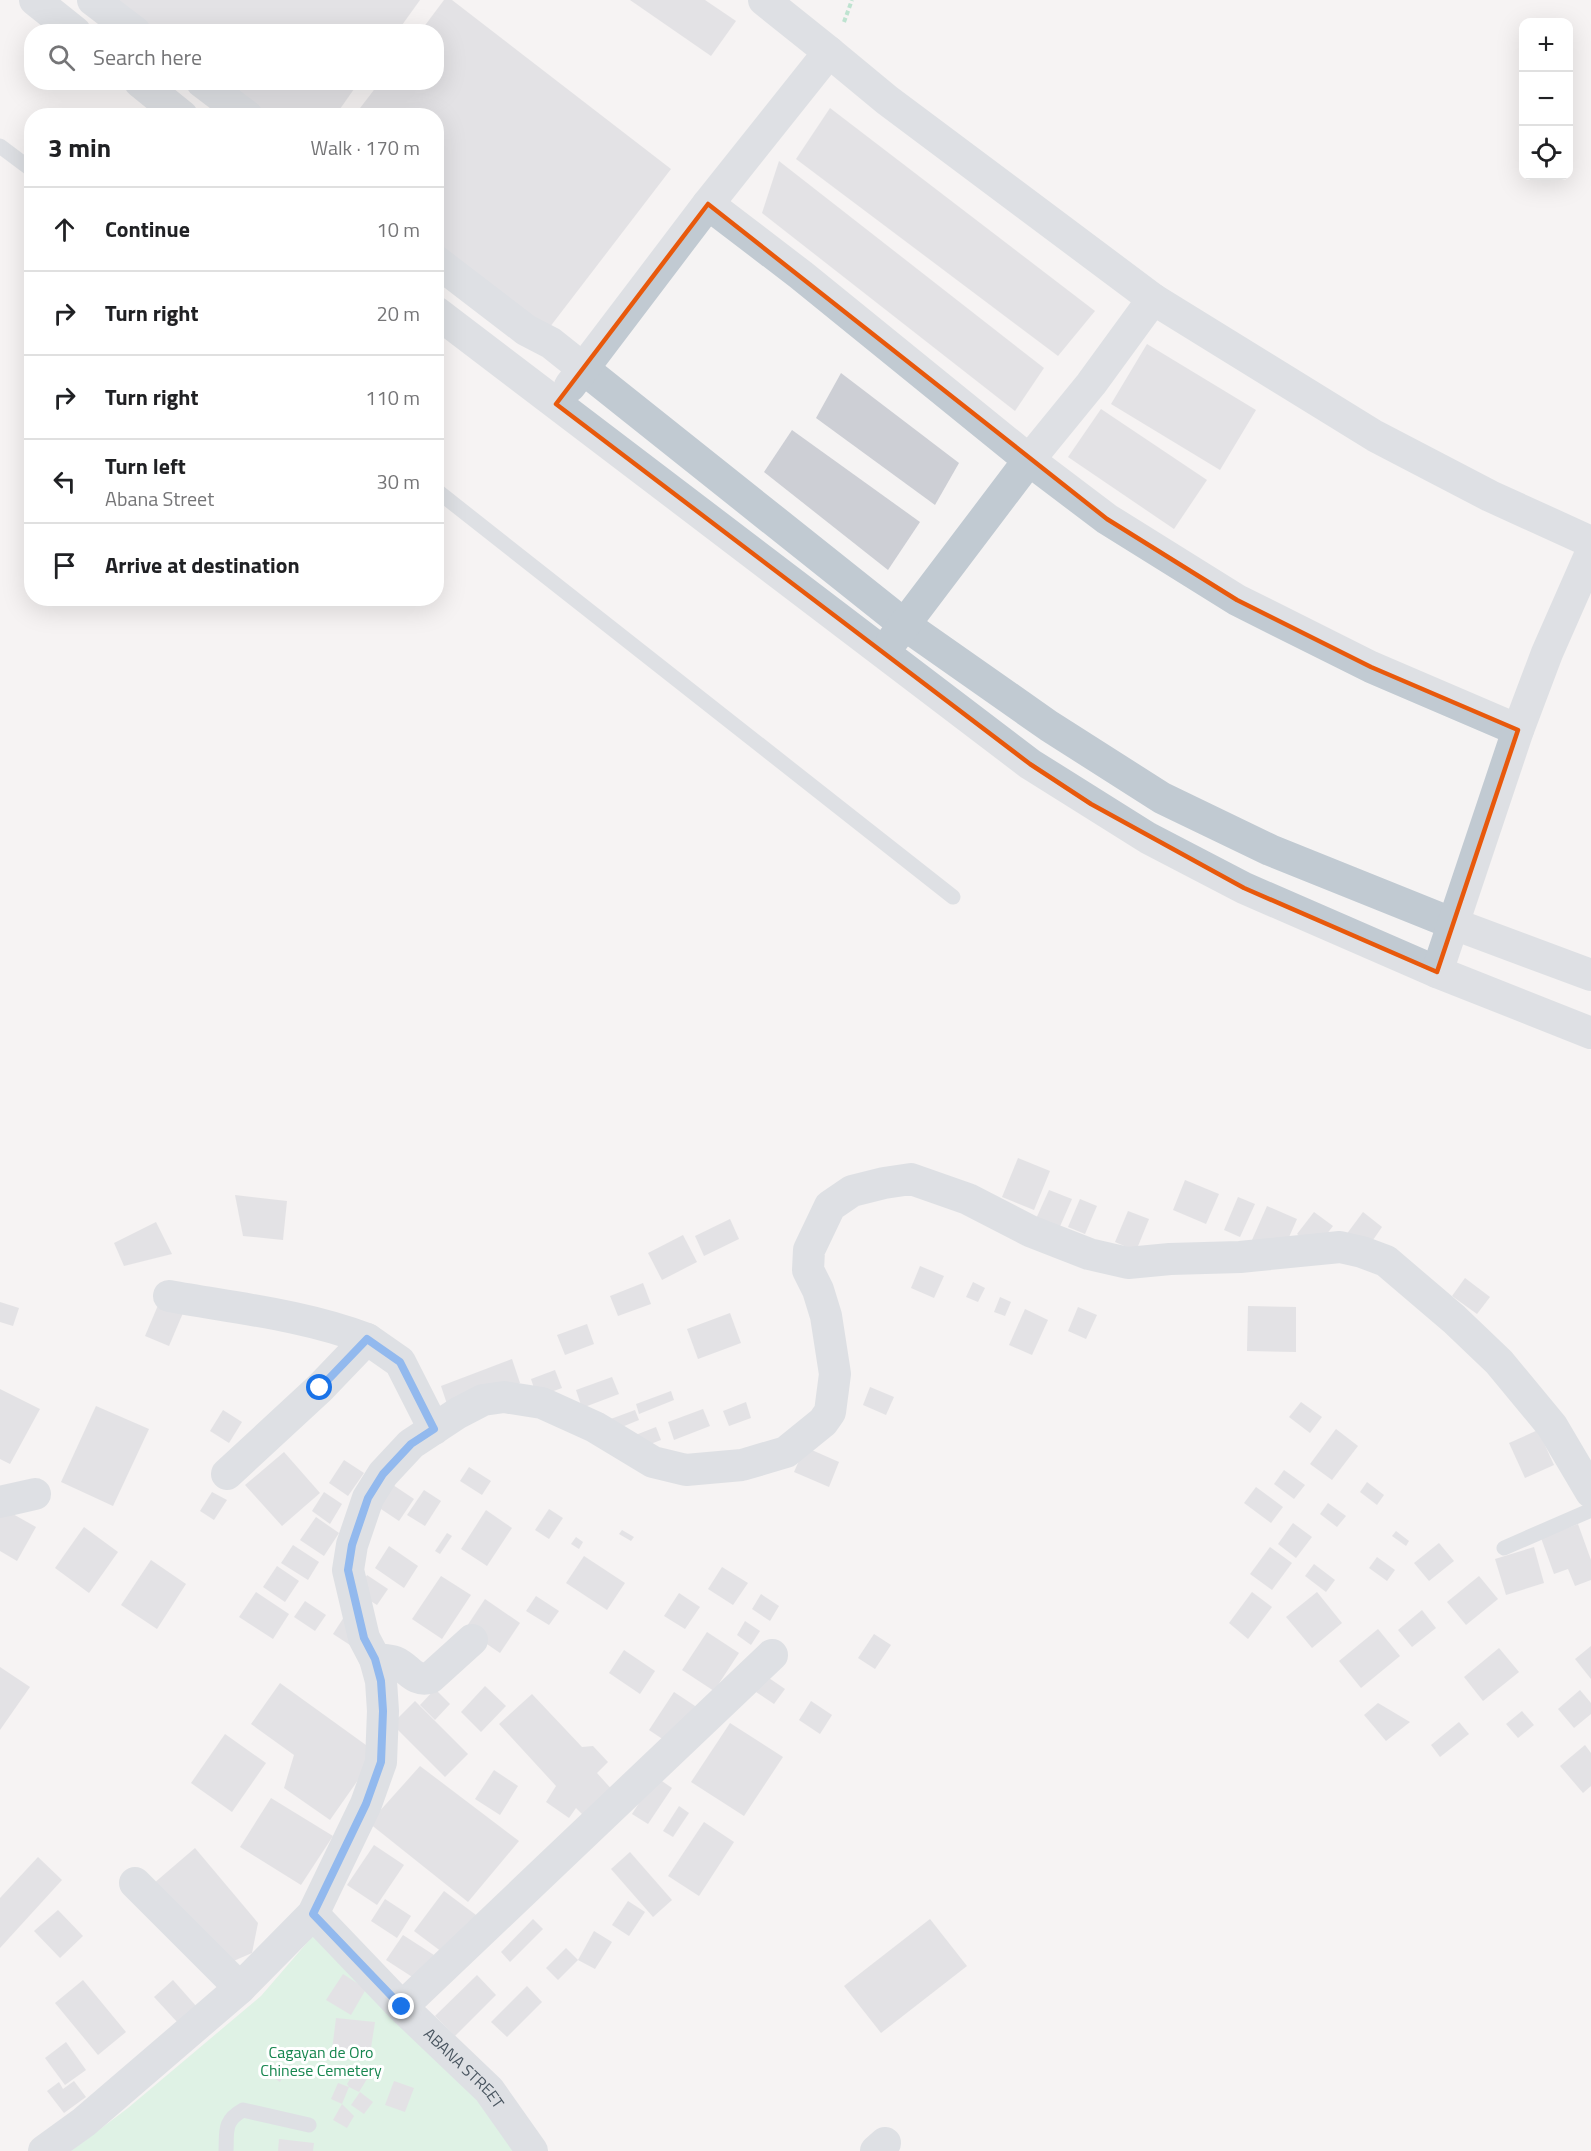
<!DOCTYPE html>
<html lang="en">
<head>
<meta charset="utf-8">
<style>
  body { margin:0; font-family:"Titillium Web",sans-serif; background:#f6f6f6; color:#202124 }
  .controls { position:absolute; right:18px; top:18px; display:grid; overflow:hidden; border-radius:12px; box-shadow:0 6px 24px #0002 }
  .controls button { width:54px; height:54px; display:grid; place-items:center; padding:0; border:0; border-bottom:2px solid #e0e0e0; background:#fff; color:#202124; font:30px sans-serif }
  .stop { position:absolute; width:18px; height:18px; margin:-14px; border:4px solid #1a73e8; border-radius:50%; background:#fff }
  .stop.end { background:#1a73e8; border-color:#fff; box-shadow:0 2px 6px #0008 }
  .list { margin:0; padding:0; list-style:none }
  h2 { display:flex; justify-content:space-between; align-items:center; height:78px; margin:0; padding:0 24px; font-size:26px }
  h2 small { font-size:20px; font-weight:400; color:#757577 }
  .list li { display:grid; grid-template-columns:39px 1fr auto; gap:18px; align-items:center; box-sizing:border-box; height:84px; padding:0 24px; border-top:2px solid #e0e0e0 }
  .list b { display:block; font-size:22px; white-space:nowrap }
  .list p { margin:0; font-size:20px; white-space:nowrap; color:#757577 }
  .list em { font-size:20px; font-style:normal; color:#757577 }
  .icon { flex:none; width:33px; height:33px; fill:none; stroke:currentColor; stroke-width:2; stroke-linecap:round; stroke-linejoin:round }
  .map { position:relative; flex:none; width:1591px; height:2151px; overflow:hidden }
  .search { position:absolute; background:#fff; box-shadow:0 6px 24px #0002; left:24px; top:24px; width:420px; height:66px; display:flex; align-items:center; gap:15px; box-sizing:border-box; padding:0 21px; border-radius:24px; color:#757577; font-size:22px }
  .panel { position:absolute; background:#fff; box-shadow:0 6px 24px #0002; left:24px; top:108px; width:420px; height:498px; border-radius:24px }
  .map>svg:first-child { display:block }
  .green { fill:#c3f1d5 }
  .building { fill:#cdcfd5 }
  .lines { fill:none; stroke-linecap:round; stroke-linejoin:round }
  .path { stroke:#7ad0a6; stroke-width:4; stroke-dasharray:4.5 3; stroke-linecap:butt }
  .service { stroke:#c1cad2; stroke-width:15 }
  .minor { stroke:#c1cad2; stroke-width:32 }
  .route { stroke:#1a73e8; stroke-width:8 }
  .marked { fill:none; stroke:#e8590c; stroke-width:4.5; stroke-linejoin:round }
  .labels { text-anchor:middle; stroke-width:6; stroke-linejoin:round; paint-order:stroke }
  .park-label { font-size:16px; fill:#17864f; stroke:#fff }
  .street-label { font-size:16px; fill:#4a5661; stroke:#fff }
</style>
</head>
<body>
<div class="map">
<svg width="1591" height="2151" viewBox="0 0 1591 2151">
  <rect width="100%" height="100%" fill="#f5f3f3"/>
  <polygon class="green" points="318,1930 408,2023 523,2151 71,2151 128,2108 261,1996"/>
  <g class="building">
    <polygon points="96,0 420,0 397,32 138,32"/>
    <polygon points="444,0 452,0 671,169 543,336 436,254 436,116 354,116 380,82 436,82 436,32 420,32"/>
    <polygon points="630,0 705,0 736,21 711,56"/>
    <polygon points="206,82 359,82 335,116 250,116"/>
    <polygon points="830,108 1095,311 1058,356 796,159"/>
    <polygon points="779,161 1044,368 1015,411 762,213"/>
    <polygon points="1147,344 1256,410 1220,470 1111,404"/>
    <polygon points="841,373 959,463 935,505 816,418"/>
    <polygon points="1101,409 1207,480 1174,529 1068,457"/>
    <polygon points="792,430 920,522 888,570 764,472"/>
    <polygon points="1018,1158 1050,1171 1034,1210 1002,1197"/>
    <polygon points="1185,1180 1219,1194 1206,1224 1173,1210"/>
    <polygon points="1049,1190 1072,1199 1058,1231 1035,1221"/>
    <polygon points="235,1195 287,1201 283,1240 243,1236"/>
    <polygon points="1238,1197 1255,1204 1240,1237 1224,1230"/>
    <polygon points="1080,1199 1097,1206 1085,1234 1068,1227"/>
    <polygon points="1267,1206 1297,1219 1282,1253 1252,1240"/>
    <polygon points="1128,1211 1149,1219 1136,1251 1115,1242"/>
    <polygon points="1314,1212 1333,1226 1316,1248 1297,1234"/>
    <polygon points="1363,1212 1382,1227 1366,1250 1346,1235"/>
    <polygon points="730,1219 739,1239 704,1256 695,1236"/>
    <polygon points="156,1222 172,1254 124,1266 114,1243"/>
    <polygon points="683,1235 697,1262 662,1280 648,1253"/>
    <polygon points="920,1266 944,1276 934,1298 911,1288"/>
    <polygon points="1465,1278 1490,1297 1477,1314 1452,1296"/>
    <polygon points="973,1282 985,1288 978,1302 966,1297"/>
    <polygon points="643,1283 651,1304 618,1316 610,1296"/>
    <polygon points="1000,1297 1011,1302 1005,1316 994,1312"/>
    <polygon points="0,1302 19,1308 13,1326 0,1322"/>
    <polygon points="159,1303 183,1313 169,1346 145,1336"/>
    <polygon points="1248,1306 1296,1307 1296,1352 1247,1351"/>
    <polygon points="1078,1307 1097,1315 1086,1339 1068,1331"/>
    <polygon points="1025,1309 1048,1320 1032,1355 1009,1345"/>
    <polygon points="730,1313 741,1343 698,1359 687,1329"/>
    <polygon points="587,1324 594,1344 565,1355 557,1335"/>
    <polygon points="512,1359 520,1383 449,1410 441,1386"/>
    <polygon points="555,1370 562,1388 537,1397 531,1379"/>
    <polygon points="612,1377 619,1394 582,1408 576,1390"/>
    <polygon points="870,1387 894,1397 886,1415 863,1405"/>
    <polygon points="0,1389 40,1409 10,1464 0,1459"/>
    <polygon points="671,1391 674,1400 639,1414 636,1404"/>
    <polygon points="746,1402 751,1418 729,1426 723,1411"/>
    <polygon points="1301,1402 1322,1417 1310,1433 1289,1417"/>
    <polygon points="96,1406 149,1429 113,1506 61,1482"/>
    <polygon points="703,1409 710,1426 674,1440 668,1422"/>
    <polygon points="223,1410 242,1422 229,1443 210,1431"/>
    <polygon points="635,1410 639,1420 612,1431 608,1420"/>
    <polygon points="656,1427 661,1440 637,1449 633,1436"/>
    <polygon points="1336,1429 1358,1446 1332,1480 1310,1464"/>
    <polygon points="1538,1430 1554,1465 1525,1478 1509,1443"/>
    <polygon points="805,1447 839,1462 829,1487 794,1472"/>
    <polygon points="284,1452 320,1493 282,1526 245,1485"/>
    <polygon points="344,1460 364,1473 348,1496 329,1483"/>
    <polygon points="469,1467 491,1481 482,1495 460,1481"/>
    <polygon points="1284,1470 1305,1485 1294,1499 1274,1484"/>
    <polygon points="1367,1482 1384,1495 1377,1505 1360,1492"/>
    <polygon points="393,1485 414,1499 399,1521 378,1507"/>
    <polygon points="1256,1487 1283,1507 1271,1523 1244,1503"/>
    <polygon points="424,1490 441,1501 425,1526 407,1515"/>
    <polygon points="212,1492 227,1500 214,1520 200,1511"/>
    <polygon points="324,1492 342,1504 330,1524 312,1511"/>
    <polygon points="1328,1503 1346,1516 1337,1527 1320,1514"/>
    <polygon points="4,1509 36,1527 17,1561 0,1551 0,1516"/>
    <polygon points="549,1509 563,1518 549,1539 535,1530"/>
    <polygon points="486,1510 512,1528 487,1566 461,1549"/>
    <polygon points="316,1517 339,1533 324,1556 300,1540"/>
    <polygon points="1293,1523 1312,1537 1296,1558 1278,1544"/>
    <polygon points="1578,1524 1591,1560 1591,1580 1575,1586 1568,1569 1554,1574 1541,1538"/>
    <polygon points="84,1527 118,1552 89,1593 55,1568"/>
    <polygon points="622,1530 634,1537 631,1541 619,1534"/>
    <polygon points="1396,1531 1409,1541 1406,1546 1392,1536"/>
    <polygon points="447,1533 452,1536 440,1554 435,1551"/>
    <polygon points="576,1537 583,1542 579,1549 571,1544"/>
    <polygon points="1439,1543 1454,1561 1429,1581 1414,1563"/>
    <polygon points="293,1545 319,1562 308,1580 281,1563"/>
    <polygon points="389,1546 418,1566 404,1588 375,1568"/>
    <polygon points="1270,1547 1292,1563 1272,1590 1250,1574"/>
    <polygon points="1534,1547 1544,1583 1506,1595 1495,1559"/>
    <polygon points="584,1556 625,1583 607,1610 566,1583"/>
    <polygon points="1377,1557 1395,1570 1387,1581 1369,1568"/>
    <polygon points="151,1560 186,1584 157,1629 121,1605"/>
    <polygon points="1314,1564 1335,1580 1326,1592 1305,1576"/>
    <polygon points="277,1566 299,1581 285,1602 263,1587"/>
    <polygon points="722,1567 748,1583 733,1605 708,1589"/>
    <polygon points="367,1575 388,1589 377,1605 356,1592"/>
    <polygon points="441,1576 471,1595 442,1639 412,1619"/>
    <polygon points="1479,1576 1498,1599 1466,1625 1447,1602"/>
    <polygon points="256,1592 289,1614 273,1639 239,1617"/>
    <polygon points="1252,1592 1272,1607 1248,1639 1229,1623"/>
    <polygon points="1317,1592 1342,1623 1312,1648 1286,1617"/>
    <polygon points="679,1593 700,1607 685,1629 664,1616"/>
    <polygon points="761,1594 779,1606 770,1621 752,1609"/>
    <polygon points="536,1596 559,1611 549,1625 526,1611"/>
    <polygon points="485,1599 520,1623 500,1653 465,1629"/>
    <polygon points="305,1601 326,1615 315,1631 294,1617"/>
    <polygon points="1422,1610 1436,1628 1412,1647 1398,1630"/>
    <polygon points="344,1617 361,1628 350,1645 333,1634"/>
    <polygon points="745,1621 760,1631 751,1645 737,1635"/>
    <polygon points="1378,1629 1400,1656 1361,1688 1339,1661"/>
    <polygon points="707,1632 739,1653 714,1691 682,1670"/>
    <polygon points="874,1634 891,1645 875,1669 858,1658"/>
    <polygon points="1591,1646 1591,1679 1575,1659"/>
    <polygon points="1499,1648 1519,1672 1483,1701 1464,1677"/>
    <polygon points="624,1650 655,1671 640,1694 609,1673"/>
    <polygon points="0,1667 30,1687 0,1730"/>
    <polygon points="766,1676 785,1689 774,1704 756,1692"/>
    <polygon points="280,1683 377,1753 330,1820 284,1788 294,1755 251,1724"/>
    <polygon points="485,1686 506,1706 481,1732 461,1712"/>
    <polygon points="435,1689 450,1704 435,1720 420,1705"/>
    <polygon points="1580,1690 1591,1703 1591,1714 1574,1728 1558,1709"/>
    <polygon points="674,1692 698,1708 673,1746 649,1730"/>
    <polygon points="532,1694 582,1747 593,1746 608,1762 597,1773 615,1793 587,1819 576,1808 569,1818 546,1802 556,1786 499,1724"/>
    <polygon points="415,1701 468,1754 445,1777 392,1724"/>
    <polygon points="811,1701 832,1715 820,1734 799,1720"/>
    <polygon points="1378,1703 1410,1722 1386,1741 1364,1715"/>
    <polygon points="1522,1711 1534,1725 1518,1738 1506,1724"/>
    <polygon points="1459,1722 1469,1734 1440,1757 1431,1745"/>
    <polygon points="730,1723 783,1757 744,1816 691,1782"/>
    <polygon points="225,1734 266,1763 232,1812 191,1783"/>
    <polygon points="1585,1745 1591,1753 1591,1786 1583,1793 1560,1766"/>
    <polygon points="420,1766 519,1841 468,1902 369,1823"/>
    <polygon points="494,1770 518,1786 500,1815 475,1799"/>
    <polygon points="656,1777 672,1788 648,1824 632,1814"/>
    <polygon points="271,1798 333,1836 301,1885 240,1847"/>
    <polygon points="679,1806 689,1813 673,1837 663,1831"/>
    <polygon points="704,1822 734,1842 699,1896 668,1876"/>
    <polygon points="374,1845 404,1865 377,1905 347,1885"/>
    <polygon points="195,1848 258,1923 252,1953 222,1966 153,1884"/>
    <polygon points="630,1852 672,1900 653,1917 611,1869"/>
    <polygon points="38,1857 62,1880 0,1948 0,1898"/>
    <polygon points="444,1891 484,1921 454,1961 414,1931"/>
    <polygon points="385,1899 411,1916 397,1938 371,1921"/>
    <polygon points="628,1901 645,1912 629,1936 612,1925"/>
    <polygon points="58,1910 83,1936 60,1958 34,1931"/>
    <polygon points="533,1919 543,1929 510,1962 501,1952"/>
    <polygon points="930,1919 967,1966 881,2033 844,1986"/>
    <polygon points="594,1931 612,1942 595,1969 578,1960"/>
    <polygon points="403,1935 434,1955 417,1980 386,1960"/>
    <polygon points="566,1948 578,1960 558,1980 546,1968"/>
    <polygon points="343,1974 366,1989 351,2015 326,2000"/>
    <polygon points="477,1975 496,1995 455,2036 435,2016"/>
    <polygon points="83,1980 126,2032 98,2055 55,2003"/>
    <polygon points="173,1980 196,2006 178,2023 154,1997"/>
    <polygon points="527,1986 542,2002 507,2037 491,2022"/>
    <polygon points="336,2018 375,2022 370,2054 332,2050"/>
    <polygon points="66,2042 86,2070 65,2085 45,2058"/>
    <polygon points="274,2068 284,2075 280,2082 269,2075"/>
    <polygon points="355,2071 367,2079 359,2092 349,2087 347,2084"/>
    <polygon points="74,2081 86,2097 64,2113 47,2091 59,2082 63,2089"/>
    <polygon points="394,2081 414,2088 405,2112 385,2105"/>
    <polygon points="338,2083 349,2087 342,2104 331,2099"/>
    <polygon points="360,2092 373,2102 364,2114 351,2105"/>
    <polygon points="342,2104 354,2116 347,2128 333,2120"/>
    <polygon points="279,2139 314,2143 313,2151 278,2151"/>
  </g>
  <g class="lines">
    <polyline class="path" points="844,22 852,0"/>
    <g class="service">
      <polyline points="0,146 32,170"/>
      <polyline points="436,490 953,897"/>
      <polyline points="1504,1548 1591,1510"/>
      <path d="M226,2151C227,2132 223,2121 243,2110L309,2125"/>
    </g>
    <g class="minor">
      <polyline points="35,0 75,32"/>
      <polyline points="93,0 135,32"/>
      <polyline points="829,52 887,100 1153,299 1375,436 1490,496 1591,542"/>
      <polyline points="140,82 182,116"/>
      <polyline points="202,82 247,116"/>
      <polyline points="708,204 801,275 1029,460 1091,384 1153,299"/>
      <polyline points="436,261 526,330 551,343 905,625 1049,726 1162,798 1270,850 1454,924 1591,975"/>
      <polyline points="436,312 1030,764 1148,838 1244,888 1437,972 1591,1033"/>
      <polyline points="570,386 708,204 829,52 764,0"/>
      <polyline points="892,641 1029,460 1107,519 1237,600 1371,667 1518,730"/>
      <polyline points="1437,972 1518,730 1547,653 1591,553"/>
      <path d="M169,1296C235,1308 304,1315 367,1339"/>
      <polyline points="227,1474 320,1388 367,1339 400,1362 434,1429"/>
      <polyline points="0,1502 35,1494"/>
      <path d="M375,1659C382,1660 389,1660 395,1662C409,1668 413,1682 430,1678L472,1640"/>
      <polyline points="135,1883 240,1988"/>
      <path id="s1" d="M313,1914L402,2007L489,2090L532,2151"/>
      <polyline points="402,2007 772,1655"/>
      <polyline points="44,2151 84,2122 240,1988 313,1914 366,1804 381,1762 383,1711 381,1681 375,1659 364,1638 348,1570 352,1545 368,1498 383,1474 411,1444 458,1413 483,1400 504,1397 542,1403 595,1427 653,1462 686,1470 742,1465 786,1452 823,1422 830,1412 835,1374 826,1316 818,1290 808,1270 809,1250 830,1206 852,1191 884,1183 911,1179 968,1199 1030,1231 1089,1254 1128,1263 1170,1259 1240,1257 1340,1247 1362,1252 1386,1261 1454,1319 1499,1362 1552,1426 1591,1492"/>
      <polyline points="876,2151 885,2143"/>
    </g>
  </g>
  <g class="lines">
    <polyline class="route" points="320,1388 367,1339 400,1362 434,1429 411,1444 383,1474 368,1498 352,1545 348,1570 364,1638 375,1659 381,1681 383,1711 381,1762 366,1804 313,1914 402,2007"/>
  </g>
  <path d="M0 0H1591V2151H0ZM708,204L1107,519L1237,600L1371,667L1518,730L1437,972L1244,888L1091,804L1030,764L556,404Z" fill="#f5f3f3" fill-opacity=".55" fill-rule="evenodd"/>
  <path class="marked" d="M708,204L1107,519L1237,600L1371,667L1518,730L1437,972L1244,888L1091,804L1030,764L556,404Z"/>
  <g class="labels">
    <g class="park-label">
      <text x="321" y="2058">Cagayan de Oro<tspan x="321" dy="18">Chinese Cemetery</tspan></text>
    </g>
    <g class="street-label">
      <text dy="6" stroke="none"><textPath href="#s1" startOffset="216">ABANA STREET</textPath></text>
    </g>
  </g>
</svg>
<div class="controls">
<button>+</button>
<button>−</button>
<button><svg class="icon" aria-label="locate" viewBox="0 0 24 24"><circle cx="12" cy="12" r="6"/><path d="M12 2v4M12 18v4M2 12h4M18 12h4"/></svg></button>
</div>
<div class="stop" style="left:320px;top:1388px"></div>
<div class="stop end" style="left:402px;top:2007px"></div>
<div class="search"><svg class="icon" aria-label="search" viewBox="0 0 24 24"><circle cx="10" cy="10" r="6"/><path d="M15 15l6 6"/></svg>Search here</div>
<section class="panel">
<h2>3 min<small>Walk · 170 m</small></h2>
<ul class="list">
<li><svg class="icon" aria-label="ahead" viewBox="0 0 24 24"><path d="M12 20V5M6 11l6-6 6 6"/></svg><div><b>Continue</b></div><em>10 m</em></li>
<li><svg class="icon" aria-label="right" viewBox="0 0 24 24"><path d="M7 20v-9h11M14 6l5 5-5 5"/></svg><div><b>Turn right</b></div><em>20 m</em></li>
<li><svg class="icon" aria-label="right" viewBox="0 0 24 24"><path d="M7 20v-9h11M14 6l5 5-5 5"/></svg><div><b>Turn right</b></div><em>110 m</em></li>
<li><svg class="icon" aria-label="left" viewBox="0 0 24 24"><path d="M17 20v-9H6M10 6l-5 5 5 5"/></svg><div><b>Turn left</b><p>Abana Street</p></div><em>30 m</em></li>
<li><svg class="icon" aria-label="arrive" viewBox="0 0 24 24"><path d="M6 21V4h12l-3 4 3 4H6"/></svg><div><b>Arrive at destination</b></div></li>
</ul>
</section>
</div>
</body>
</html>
